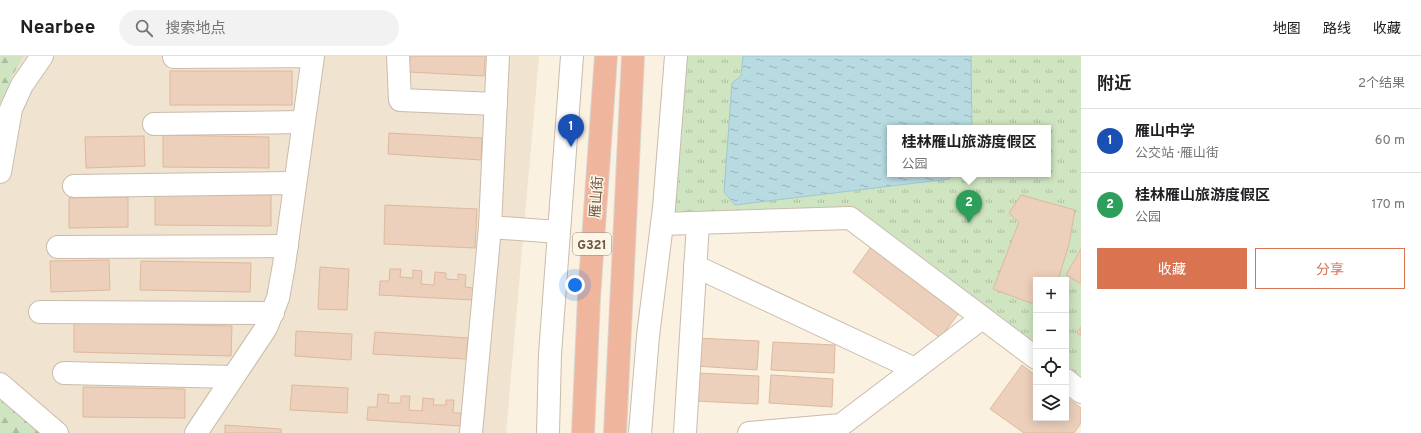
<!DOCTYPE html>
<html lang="zh">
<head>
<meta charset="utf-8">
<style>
  body { margin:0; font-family:Overpass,"Noto Sans SC",sans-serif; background:#f2f2f2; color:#202124 }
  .controls { position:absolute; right:12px; bottom:12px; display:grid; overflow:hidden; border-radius:0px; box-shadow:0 2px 10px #0003 }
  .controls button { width:36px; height:36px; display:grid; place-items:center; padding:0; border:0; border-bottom:1px solid #e0e0e0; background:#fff; color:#202124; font:20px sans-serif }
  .you { position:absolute; left:575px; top:229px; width:14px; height:14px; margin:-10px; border:3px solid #fff; border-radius:50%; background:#1a73e8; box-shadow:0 0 0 6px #1a73e833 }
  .badge { display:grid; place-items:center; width:26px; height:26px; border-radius:50%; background:#da7350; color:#fff; font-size:13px; font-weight:700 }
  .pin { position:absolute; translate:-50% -33px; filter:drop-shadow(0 1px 2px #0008) }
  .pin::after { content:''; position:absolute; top:21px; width:14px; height:12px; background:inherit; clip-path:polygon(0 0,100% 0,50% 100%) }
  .popup { position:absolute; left:887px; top:69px; width:164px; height:52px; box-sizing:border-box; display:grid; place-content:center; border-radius:0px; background:#fff; filter:drop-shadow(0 1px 3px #0005); font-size:13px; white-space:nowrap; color:#757577 }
  .popup b { font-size:15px; color:#202124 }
  .popup::after { content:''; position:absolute; left:50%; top:100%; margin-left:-8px; border:8px solid transparent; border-top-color:#fff }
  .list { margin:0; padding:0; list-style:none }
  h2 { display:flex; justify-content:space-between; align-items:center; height:52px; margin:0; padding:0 16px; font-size:17px }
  h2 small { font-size:13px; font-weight:400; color:#757577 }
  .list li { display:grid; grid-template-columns:26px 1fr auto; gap:12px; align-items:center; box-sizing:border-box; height:64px; padding:0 16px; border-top:1px solid #e0e0e0 }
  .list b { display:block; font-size:15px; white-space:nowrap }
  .list p { margin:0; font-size:13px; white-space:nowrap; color:#757577 }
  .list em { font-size:13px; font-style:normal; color:#757577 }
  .actions { display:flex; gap:8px; padding:12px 16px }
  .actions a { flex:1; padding:9px 0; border:1px solid #da7350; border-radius:0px; text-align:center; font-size:14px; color:#da7350 }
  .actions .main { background:#da7350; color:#fff }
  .icon { flex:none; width:22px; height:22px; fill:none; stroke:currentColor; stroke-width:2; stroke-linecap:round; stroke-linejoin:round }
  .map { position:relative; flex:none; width:1081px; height:377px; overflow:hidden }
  header { display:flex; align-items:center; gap:24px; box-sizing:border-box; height:56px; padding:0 20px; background:#fff; border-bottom:1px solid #e0e0e0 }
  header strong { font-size:19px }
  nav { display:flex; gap:22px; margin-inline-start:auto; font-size:14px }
  .search { width:280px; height:36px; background:#f2f2f2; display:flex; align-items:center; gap:10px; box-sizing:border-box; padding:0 14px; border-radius:22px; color:#757577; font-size:15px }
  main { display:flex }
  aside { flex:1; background:#fff }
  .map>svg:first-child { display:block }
  .residential { fill:#f0e3d0 }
  .forest { fill:url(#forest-firs) }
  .park { fill:url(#park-tufts); fill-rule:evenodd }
  .water { fill:url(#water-ripples); stroke:#9fc8d2 }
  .building { fill:#ecd0bb; stroke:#deb89d }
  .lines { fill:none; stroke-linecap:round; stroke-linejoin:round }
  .minor-casing { stroke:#cbbbac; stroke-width:24 }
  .highway-casing { stroke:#d9d4d0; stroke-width:24 }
  .minor { stroke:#fff; stroke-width:22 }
  .highway { stroke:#efb59d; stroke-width:22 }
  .labels { text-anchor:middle; stroke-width:3; stroke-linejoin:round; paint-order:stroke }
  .shield { fill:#fdf5e6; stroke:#998779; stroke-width:1 }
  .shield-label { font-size:13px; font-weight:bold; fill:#6e584a }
  .street-label { font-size:14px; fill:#6e584a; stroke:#fdf5e6 }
</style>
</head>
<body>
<header>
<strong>Nearbee</strong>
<div class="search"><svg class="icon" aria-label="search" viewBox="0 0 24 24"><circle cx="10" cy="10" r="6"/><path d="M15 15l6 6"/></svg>搜索地点</div>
<nav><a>地图</a><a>路线</a><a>收藏</a></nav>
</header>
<main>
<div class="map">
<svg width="1081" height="377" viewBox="0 0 1081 377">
  <defs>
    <pattern id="forest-firs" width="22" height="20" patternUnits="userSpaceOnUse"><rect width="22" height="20" fill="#cfe5c1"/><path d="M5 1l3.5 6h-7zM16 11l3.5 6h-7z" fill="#acbc9f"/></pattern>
    <pattern id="park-tufts" width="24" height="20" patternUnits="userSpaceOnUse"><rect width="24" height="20" fill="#cfe5c1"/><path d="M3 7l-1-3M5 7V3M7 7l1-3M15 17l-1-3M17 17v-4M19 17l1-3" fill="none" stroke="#acbc9f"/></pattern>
    <pattern id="water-ripples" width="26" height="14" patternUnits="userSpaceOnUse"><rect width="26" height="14" fill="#b8dae1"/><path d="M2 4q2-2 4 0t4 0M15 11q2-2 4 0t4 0" fill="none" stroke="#9ab4b8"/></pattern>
  </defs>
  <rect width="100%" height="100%" fill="#faf1e1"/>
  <polygon class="residential" points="24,0 539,0 506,377 40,377 0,340 0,63 12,20"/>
  <g class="forest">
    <polygon points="0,0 24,0 12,20 0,63"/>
    <polygon points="0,340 40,377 0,377"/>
  </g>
  <path class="park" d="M676,0H1081V336L1066,324V224H1036V302L850,162L662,168ZM890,72H1048V118H890Z"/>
  <polygon class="water" points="743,0 971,0 972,72 890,72 890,118 953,118 949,123 735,149 724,136 732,27 741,20"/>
  <g class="building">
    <polygon points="410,0 485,0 484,20 409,16"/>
    <rect x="170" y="15" width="122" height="34"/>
    <polygon points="389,77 482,82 481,104 388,98"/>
    <polygon points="163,79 269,81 269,112 163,111"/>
    <polygon points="144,80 145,110 86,112 85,81"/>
    <polygon points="155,138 271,139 271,170 155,169"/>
    <polygon points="1021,139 1075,154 1069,188 1058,224 1036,224 1036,249 993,233 1019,166 1009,157"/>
    <polygon points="128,141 128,171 69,172 69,142"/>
    <polygon points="385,149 477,153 475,192 384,188"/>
    <polygon points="871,191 959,257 940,282 853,216"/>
    <polygon points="1081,193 1081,228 1066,219"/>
    <polygon points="109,204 110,234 51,236 50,205"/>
    <polygon points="141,205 251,207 250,236 140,234"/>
    <polygon points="320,211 349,213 347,254 318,253"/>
    <polygon points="390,213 401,213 400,221 413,222 413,214 422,215 421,228 434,229 435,216 446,217 446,223 458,224 458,218 466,219 465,231 473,232 473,244 379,239 380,225 389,225"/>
    <polygon points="74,266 232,270 231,300 74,296"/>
    <polygon points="1081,271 1081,280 1077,277"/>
    <polygon points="296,275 352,278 351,304 295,300"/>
    <polygon points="375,276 468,282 466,303 373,298"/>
    <polygon points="696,282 759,285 757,314 695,310"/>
    <polygon points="773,286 835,289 834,317 771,314"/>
    <polygon points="1022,309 1036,320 1036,362 1066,362 1066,341 1081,352 1081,367 1074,377 1024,377 990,353"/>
    <polygon points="697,317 759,320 758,348 695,345"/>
    <polygon points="771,319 833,323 832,351 769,347"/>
    <polygon points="292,329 348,332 347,357 290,354"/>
    <polygon points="83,331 185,333 185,362 83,361"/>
    <polygon points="378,338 389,339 388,347 401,347 401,340 410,340 409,354 422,355 423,342 434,343 433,349 446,349 446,344 454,344 453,357 461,357 461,370 367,364 368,351 377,351"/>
    <polygon points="225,369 281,373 281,377 225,377"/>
  </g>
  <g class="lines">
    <defs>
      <g id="minor">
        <polyline points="398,0 400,44 496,48"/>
        <polyline points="174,1 313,0 284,209 278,242 266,272 196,377"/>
        <polyline points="154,68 303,66"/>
        <polyline points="0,116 11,53 22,29 42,0"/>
        <polyline points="74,130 295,127"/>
        <polyline points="662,168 850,162 1036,302"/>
        <polyline points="490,171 558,176"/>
        <polyline points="58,191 287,190"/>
        <polyline points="695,210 915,313"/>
        <polyline points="40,256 273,257"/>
        <polyline points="64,317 233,321"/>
        <polyline points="1066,324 1081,336"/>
        <polyline points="0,328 57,377"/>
        <polyline points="471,377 490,171 498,0"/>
        <polyline points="548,377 550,298 572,0"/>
        <polyline points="640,377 648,280 664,152 676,0"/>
        <polyline points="685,377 698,167"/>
        <polyline points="749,377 841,369 982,262"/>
      </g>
      <g id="highway">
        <polyline points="583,377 589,241 606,0"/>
        <polyline points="615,377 633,0"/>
      </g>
    </defs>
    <use href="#minor" class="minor-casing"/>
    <use href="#highway" class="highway-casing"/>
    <use href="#minor" class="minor"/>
    <use href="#highway" class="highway"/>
  </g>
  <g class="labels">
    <rect class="shield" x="573" y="177" width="38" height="22" rx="3"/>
    <g class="shield-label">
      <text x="592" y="193">G321</text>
    </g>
    <g class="street-label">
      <text transform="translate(596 141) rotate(-86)" y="5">雁山街</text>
    </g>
  </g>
</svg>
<div class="controls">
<button>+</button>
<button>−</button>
<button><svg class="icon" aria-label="locate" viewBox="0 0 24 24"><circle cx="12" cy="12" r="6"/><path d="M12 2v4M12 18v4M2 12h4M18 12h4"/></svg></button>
<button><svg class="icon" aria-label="layers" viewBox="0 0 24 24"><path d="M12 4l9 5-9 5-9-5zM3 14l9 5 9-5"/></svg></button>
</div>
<div class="you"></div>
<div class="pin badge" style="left:571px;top:91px;background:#1a4fb4">1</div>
<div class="pin badge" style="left:969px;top:167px;background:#2e9e5b">2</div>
<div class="popup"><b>桂林雁山旅游度假区</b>公园</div>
</div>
<aside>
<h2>附近<small>2个结果</small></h2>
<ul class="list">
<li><span class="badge" style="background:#1a4fb4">1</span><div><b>雁山中学</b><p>公交站 · 雁山街</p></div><em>60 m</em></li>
<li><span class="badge" style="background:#2e9e5b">2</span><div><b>桂林雁山旅游度假区</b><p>公园</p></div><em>170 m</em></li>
</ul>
<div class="actions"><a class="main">收藏</a><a>分享</a></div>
</aside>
</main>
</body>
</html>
